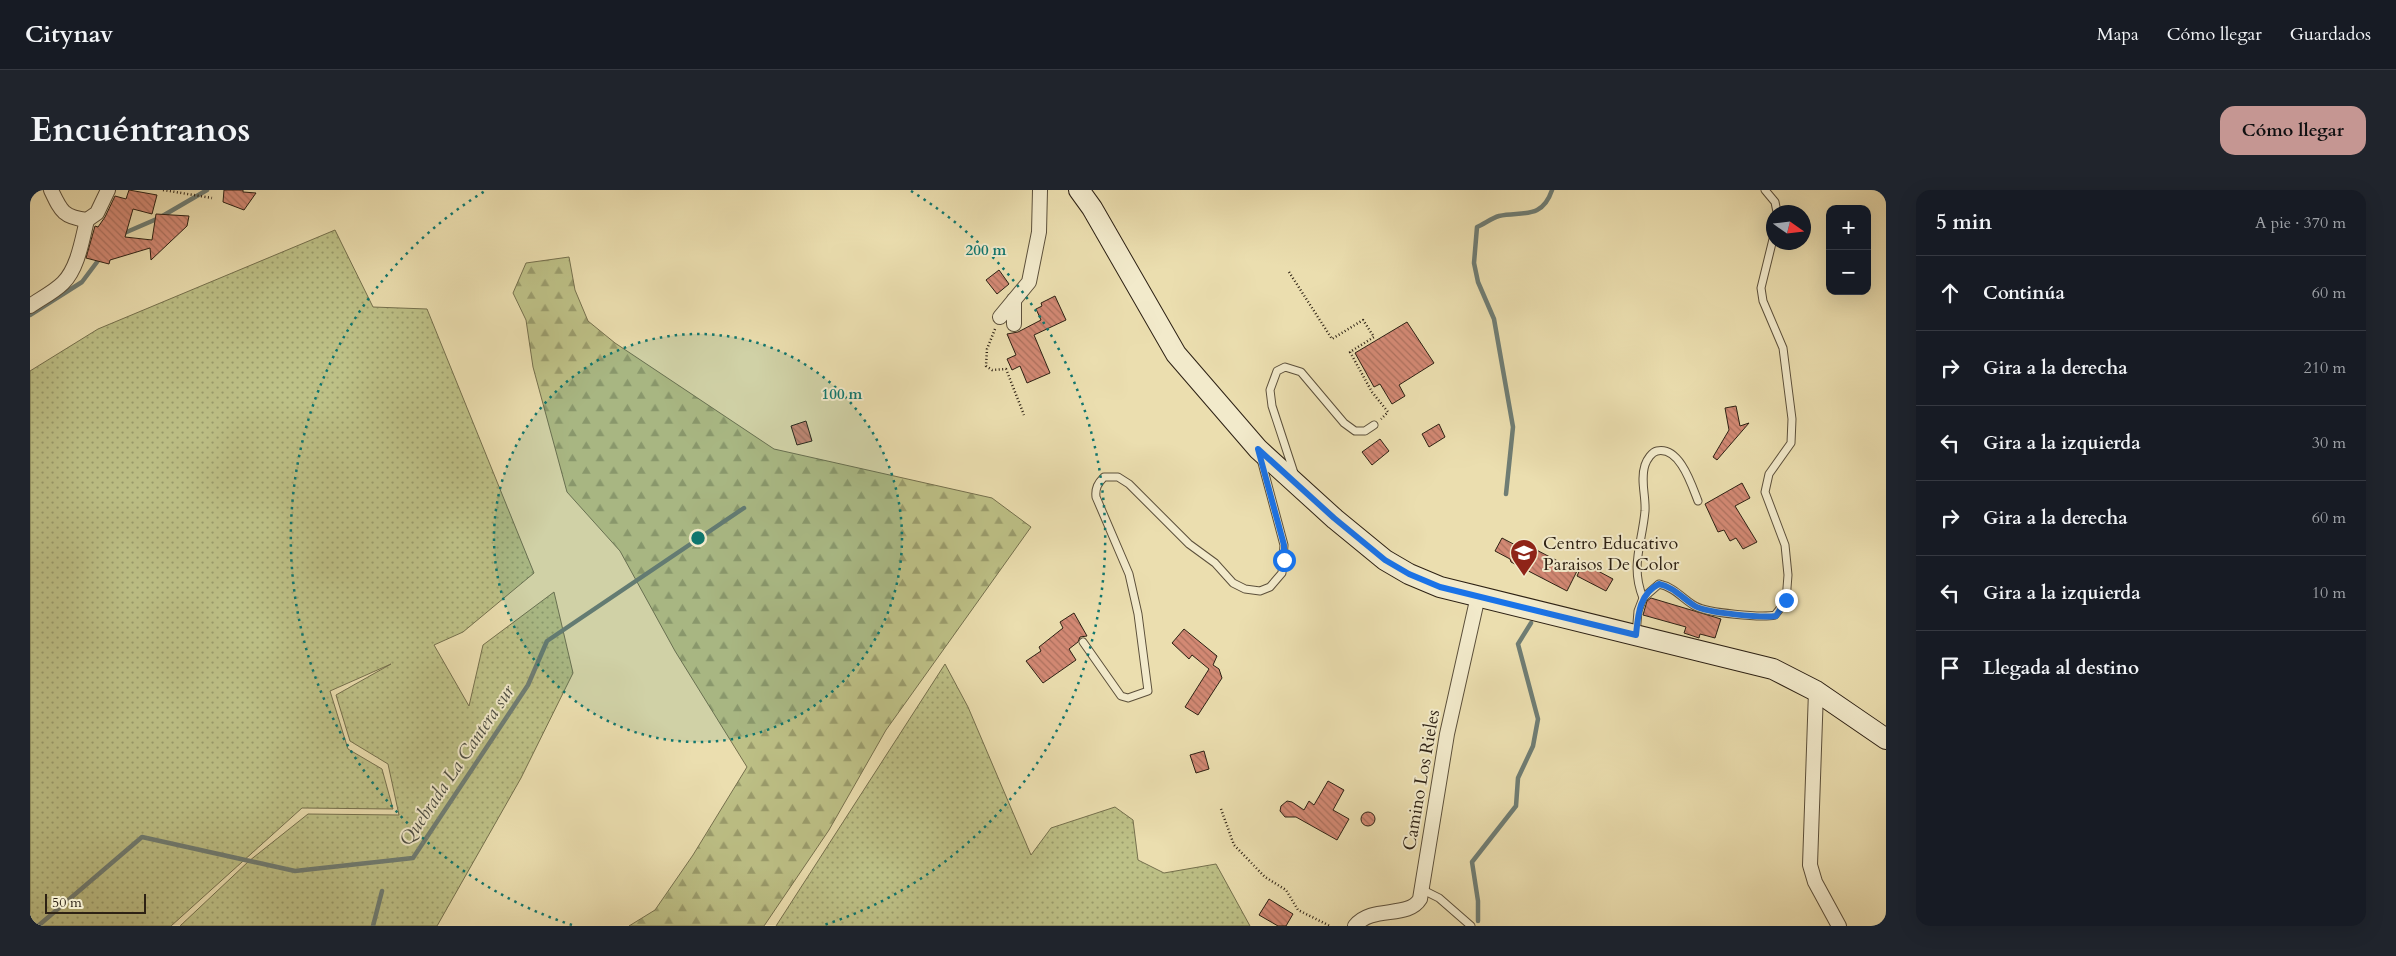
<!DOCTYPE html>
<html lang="es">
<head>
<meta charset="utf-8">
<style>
  body { margin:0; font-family:Cardo,serif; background:#20242c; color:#f1f3f6 }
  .controls { position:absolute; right:15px; top:15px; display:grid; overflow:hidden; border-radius:10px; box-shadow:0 5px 20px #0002 }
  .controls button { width:45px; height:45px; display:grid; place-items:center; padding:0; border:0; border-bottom:1px solid #363941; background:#171b24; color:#f1f3f6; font:25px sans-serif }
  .compass { position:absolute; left:1736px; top:15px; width:45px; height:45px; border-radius:50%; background:#171b24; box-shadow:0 5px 20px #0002; rotate:104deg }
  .scale { position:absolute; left:15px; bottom:12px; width:101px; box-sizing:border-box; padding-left:5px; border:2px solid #2d2114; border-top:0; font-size:14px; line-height:18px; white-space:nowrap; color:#2d2114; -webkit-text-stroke:4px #f2eacb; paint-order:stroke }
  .stop { position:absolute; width:15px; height:15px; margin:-11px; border:4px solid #1a73e8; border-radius:50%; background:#fff }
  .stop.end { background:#1a73e8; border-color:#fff; box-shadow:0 1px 5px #0008 }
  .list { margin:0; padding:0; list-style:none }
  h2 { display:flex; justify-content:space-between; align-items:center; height:65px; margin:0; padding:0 20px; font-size:21px }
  h2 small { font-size:16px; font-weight:400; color:#9ea1a6 }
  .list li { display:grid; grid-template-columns:32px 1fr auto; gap:15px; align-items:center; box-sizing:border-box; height:75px; padding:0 20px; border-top:1px solid #363941 }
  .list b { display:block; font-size:19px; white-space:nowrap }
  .list em { font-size:16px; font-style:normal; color:#9ea1a6 }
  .icon { flex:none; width:28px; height:28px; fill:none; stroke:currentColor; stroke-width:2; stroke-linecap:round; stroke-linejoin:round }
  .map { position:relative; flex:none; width:1856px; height:736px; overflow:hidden; border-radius:15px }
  header { display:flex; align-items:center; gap:30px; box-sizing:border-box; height:70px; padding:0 25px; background:#171b24; border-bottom:1px solid #363941 }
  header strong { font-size:24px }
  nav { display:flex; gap:28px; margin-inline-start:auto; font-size:18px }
  .intro { display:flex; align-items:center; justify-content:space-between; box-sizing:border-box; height:120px; padding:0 30px }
  h1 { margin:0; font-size:35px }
  .button { padding:12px 22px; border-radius:15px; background:#c59692; color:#111; font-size:18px; font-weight:700 }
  main { display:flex; gap:30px; padding:0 30px }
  aside { flex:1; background:#171b24; border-radius:15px; box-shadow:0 5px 20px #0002 }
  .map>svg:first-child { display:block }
  .grass { fill:url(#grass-dots); stroke:#75704d }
  .forest { fill:url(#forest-firs); stroke:#75704d }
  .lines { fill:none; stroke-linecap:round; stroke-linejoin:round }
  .stream { stroke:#6f7d74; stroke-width:4.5 }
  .building { fill:url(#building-back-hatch); stroke:#2d2114 }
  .service-casing { stroke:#5c503b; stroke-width:9 }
  .minor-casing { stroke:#5c503b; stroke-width:16 }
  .secondary-casing { stroke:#2d2114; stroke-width:22 }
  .path { stroke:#2d2114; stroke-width:2.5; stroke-dasharray:1 2.5; stroke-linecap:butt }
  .service { stroke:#f2eacb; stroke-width:7 }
  .minor { stroke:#f2eacb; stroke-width:14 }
  .secondary { stroke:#f2eacb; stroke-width:20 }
  .route { stroke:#1a73e8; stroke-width:6 }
  .ring { fill:none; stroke:#0f766e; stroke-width:2.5; stroke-dasharray:2.5 5 }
  .labels { text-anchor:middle; stroke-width:4; stroke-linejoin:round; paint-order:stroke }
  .poi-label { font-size:18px; fill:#2d2114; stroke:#f2eacb; text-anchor:start }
  .street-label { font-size:18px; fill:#2d2114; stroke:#f2eacb }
  .water-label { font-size:19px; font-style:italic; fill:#4e4f44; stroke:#f2eacb }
  .centre { fill:#0f766e; stroke:#f2eacb; stroke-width:2.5 }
  .ring-label { font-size:15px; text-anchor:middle; font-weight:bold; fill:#0f766e; stroke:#f2eacb; stroke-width:4; stroke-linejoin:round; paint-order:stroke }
</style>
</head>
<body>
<header>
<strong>Citynav</strong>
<nav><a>Mapa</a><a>Cómo llegar</a><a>Guardados</a></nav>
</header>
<div class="intro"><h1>Encuéntranos</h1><a class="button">Cómo llegar</a></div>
<main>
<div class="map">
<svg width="1856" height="736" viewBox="0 0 1856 736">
  <defs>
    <pattern id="grass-dots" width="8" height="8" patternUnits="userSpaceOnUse" patternTransform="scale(1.25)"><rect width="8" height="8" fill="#bdc086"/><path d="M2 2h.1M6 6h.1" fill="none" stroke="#9a9c6c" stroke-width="1.8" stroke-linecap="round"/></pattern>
    <pattern id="forest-firs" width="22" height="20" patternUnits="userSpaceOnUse" patternTransform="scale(1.25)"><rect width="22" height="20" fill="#bdc086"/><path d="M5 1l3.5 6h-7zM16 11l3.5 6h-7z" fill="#9a9c6c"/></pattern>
    <pattern id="building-back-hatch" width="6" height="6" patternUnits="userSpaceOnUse" patternTransform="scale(1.25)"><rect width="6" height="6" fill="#d38974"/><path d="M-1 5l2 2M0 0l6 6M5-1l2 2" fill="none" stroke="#ac705e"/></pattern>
  </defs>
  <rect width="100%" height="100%" fill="#ebdeaf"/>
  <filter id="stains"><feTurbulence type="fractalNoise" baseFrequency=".004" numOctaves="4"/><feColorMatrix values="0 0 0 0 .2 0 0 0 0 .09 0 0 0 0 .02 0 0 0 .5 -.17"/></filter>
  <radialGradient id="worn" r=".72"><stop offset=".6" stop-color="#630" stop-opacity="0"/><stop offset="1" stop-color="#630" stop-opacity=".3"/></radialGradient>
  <g class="grass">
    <polygon points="305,40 343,117 397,119 504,383 433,442 404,455 439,516 453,455 524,402 543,483 491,588 407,736 150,736 219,671 278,624 369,625 358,574 320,551 306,505 361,474 300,501 318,559 352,579 363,619 272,618 141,736 0,736 0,181 68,139"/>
    <polygon points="915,474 938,517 1001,665 1021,638 1085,617 1103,630 1108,670 1134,683 1186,674 1220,736 746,736"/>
  </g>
  <polygon class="forest" points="539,67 545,100 558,131 585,153 744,259 962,308 1001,337 856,540 799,640 734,736 599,736 625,720 663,665 717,577 645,461 590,361 537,302 503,177 496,130 483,103 496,73"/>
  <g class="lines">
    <g class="stream">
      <polyline points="92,44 129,28 177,0"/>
      <polyline points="0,125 52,92 70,68"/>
      <path d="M1476,304L1483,237L1464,129L1448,92L1444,73L1447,37C1454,34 1462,28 1469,26C1492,21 1512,30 1522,0"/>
      <polyline points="1448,731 1448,711 1442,672 1486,616 1488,588 1503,556 1508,529 1488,454 1501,433"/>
      <polyline points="8,736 112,647 265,681 383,668 498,495 517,451 714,318"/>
      <polyline points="343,736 352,701"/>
    </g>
  </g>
  <g class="building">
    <polygon points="99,0 127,5 122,24 103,19 95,47 122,50 126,24 159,26 157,36 121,70 120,58 80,70 79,74 56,68 65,36 68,37 75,27 85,6 96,9"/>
    <polygon points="194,0 213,0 213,2 226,3 214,20 193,12"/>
    <polygon points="969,80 979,94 967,104 956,90"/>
    <polygon points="1025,106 1036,130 1004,145 1020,183 997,193 990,176 982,180 977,169 986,165 977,144 988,142 1011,130 1006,119 1012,116 1011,113"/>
    <polygon points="1377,132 1404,173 1369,195 1375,206 1362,214 1350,194 1344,197 1325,163"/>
    <polygon points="1706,216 1710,236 1719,233 1687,270 1683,267 1699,240 1695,218"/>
    <polygon points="776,231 782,251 767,255 761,236"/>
    <polygon points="1409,234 1415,247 1399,257 1392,244"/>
    <polygon points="1350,249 1359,261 1342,275 1332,262"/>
    <polygon points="1712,293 1720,308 1705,316 1727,352 1713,359 1706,348 1700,351 1694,340 1688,342 1675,314"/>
    <polygon points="1472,348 1491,358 1493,353 1547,381 1537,401 1481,372 1480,369 1465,361"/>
    <polygon points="1553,373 1583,389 1576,401 1547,386"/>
    <polygon points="1621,408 1691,429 1685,448 1670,444 1669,448 1654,443 1656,437 1613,425 1617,411"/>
    <polygon points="1044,423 1057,446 1050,447 1048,452 1039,459 1046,470 1013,493 996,471 1011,461 1009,457 1033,438 1030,432"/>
    <polygon points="1154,439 1187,466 1183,475 1189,479 1192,488 1168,525 1155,517 1179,479 1162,465 1159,469 1142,453"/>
    <polygon points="1174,561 1179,579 1166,583 1160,565"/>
    <polygon points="1298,591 1314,600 1303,620 1319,629 1307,650 1266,627 1255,627 1250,621 1251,616 1257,611 1262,612 1274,620 1279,611 1284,615"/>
    <circle cx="1338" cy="629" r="7"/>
    <polygon points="1239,709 1263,724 1256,736 1248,736 1229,725"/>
  </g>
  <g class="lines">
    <defs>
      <g id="service">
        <polyline points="1735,0 1745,12 1747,22"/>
        <polyline points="1264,283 1242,216 1240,200 1247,181 1255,177 1271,182 1314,233 1325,241 1335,241 1344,235"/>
        <path d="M1613,408L1629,394C1644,397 1653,409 1665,416C1677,423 1732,428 1745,425L1756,411L1758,385L1755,355L1735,302L1739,284L1761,253L1762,229L1753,158L1733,111L1731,98L1744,45"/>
        <path d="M1606,445L1608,421L1613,408C1600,376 1612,354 1615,321C1616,306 1610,290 1615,275C1617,269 1622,262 1627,261C1650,256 1662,296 1668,311"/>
        <path d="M1053,452L1091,506L1098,508L1118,501L1108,424L1099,384L1066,307C1065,298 1068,293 1074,287H1088L1099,294L1159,354L1185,373L1203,393L1215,399L1230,401L1240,397L1252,383L1254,355L1231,269"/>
        <polyline points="1391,699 1409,708 1441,736"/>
      </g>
      <g id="minor">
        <path d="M21,0C31,21 33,27 57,30L67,23L78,0"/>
        <path d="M0,116C10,109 24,102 33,93C48,78 52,50 57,30"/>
        <polyline points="970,127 999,92 1009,42 1010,0"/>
        <polyline points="984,134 984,110"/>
        <polyline points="1786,501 1780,675 1785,692 1809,736"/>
        <path d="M1325,736C1342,715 1378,729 1390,709L1417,544L1448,406"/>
      </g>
      <polyline id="secondary" points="1049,0 1062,18 1146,164 1228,259 1305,329 1355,370 1379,384 1410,397 1743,479 1786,501 1856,549"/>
    </defs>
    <use href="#service" class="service-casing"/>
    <use href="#minor" class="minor-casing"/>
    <use href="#secondary" class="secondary-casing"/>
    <g class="path">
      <polyline points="133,0 182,8"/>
      <polyline points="1259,82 1302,149 1333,130 1344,147 1320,162 1342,202 1358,222 1351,229"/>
      <polyline points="965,139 957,159 956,176 962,180 976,179 994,225"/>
      <polyline points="1191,619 1204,655 1235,687 1256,700 1268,720 1300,736"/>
    </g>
    <use href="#service" class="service"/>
    <use href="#minor" class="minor"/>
    <use href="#secondary" class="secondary"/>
  </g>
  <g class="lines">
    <path class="route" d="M1254,370V355L1228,259L1304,328L1355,370L1379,384L1410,397L1606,445C1608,425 1609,404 1629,394C1644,397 1653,409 1665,416C1677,423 1732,428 1746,426L1756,410"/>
  </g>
  <circle cx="668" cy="348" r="204" fill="#0f766e" fill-opacity=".12"/>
  <g class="ring">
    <circle cx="668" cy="348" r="204"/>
    <path d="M542 735A407 407 0 0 1 455 1M881 1A407 407 0 0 1 794 735"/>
  </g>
  <defs>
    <symbol id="school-pin" viewBox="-11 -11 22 30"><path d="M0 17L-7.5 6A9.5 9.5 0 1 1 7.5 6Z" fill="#8f2418" stroke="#f2eacb"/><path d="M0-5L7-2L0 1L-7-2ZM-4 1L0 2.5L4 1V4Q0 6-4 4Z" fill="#fff"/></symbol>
  </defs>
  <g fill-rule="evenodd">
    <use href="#school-pin" x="1478" y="347" width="32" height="43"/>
  </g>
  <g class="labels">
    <g class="poi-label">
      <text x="1513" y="359">Centro Educativo<tspan x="1513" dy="21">Paraisos De Color</tspan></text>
    </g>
    <g class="street-label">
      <text transform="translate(1391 590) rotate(-80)" y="6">Camino Los Rieles</text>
    </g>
    <g class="water-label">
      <text transform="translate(426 575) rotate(-56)" y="7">Quebrada La Cantera sur</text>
    </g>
  </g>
  <circle cx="668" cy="348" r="8" class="centre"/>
  <g class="ring-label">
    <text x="956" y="65">200 m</text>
    <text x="812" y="209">100 m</text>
  </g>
  <rect width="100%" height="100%" filter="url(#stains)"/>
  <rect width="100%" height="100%" fill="url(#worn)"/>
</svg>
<div class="controls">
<button>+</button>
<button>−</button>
</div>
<svg class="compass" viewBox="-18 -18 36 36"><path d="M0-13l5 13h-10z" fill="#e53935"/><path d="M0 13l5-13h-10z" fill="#9ea1a6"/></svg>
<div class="scale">50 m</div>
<div class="stop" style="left:1254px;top:370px"></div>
<div class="stop end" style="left:1756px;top:410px"></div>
</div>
<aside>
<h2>5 min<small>A pie · 370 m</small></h2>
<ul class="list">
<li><svg class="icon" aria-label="ahead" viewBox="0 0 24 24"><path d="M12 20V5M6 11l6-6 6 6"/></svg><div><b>Continúa</b></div><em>60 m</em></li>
<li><svg class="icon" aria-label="right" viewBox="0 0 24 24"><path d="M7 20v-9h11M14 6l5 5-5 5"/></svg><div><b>Gira a la derecha</b></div><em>210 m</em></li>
<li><svg class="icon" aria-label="left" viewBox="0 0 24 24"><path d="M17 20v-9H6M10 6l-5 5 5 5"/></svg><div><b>Gira a la izquierda</b></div><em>30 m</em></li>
<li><svg class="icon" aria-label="right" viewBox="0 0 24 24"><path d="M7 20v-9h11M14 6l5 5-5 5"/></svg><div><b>Gira a la derecha</b></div><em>60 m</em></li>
<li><svg class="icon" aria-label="left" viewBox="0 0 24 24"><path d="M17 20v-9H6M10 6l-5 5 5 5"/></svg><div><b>Gira a la izquierda</b></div><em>10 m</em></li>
<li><svg class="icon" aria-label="arrive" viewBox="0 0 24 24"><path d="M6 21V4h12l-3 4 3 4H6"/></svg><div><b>Llegada al destino</b></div></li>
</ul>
</aside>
</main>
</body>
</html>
